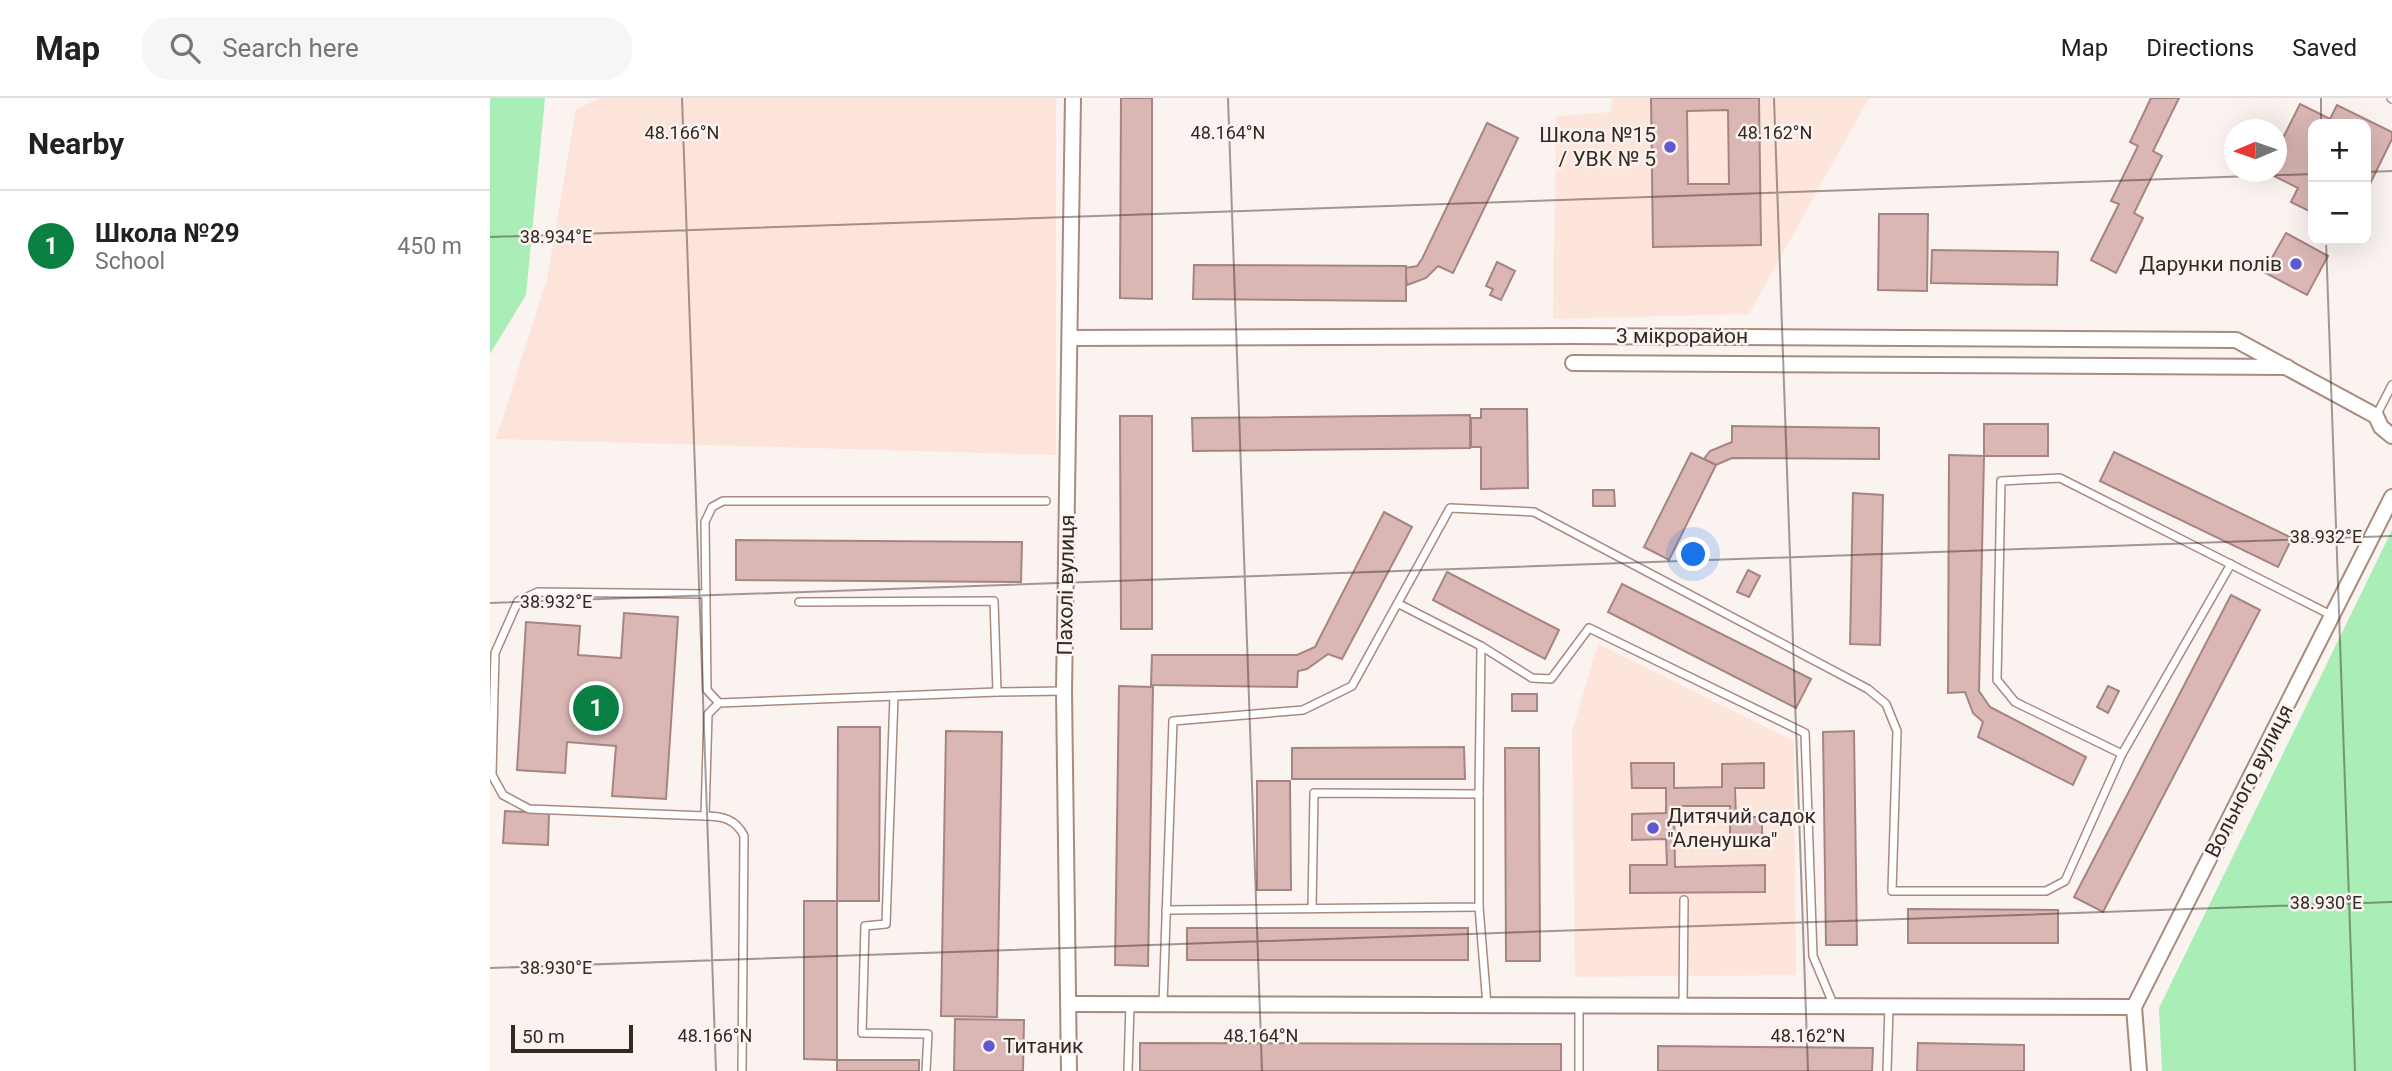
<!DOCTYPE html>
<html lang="en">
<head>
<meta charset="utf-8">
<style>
  body { margin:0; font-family:Roboto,sans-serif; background:#f6f6f6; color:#202124 }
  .controls { position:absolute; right:21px; top:21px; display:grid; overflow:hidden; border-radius:14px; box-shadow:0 7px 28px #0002 }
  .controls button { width:63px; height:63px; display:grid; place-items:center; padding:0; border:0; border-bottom:2px solid #e0e0e0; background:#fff; color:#202124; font:35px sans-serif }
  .compass { position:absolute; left:1734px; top:21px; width:63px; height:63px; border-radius:50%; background:#fff; box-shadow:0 7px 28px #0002; rotate:268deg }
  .scale { position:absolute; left:21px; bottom:18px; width:122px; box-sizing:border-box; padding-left:7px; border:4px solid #342823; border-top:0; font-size:19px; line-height:24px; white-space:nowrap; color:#342823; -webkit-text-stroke:5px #faf3f0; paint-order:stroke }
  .you { position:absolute; left:1204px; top:457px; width:24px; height:24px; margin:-18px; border:5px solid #fff; border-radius:50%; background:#1a73e8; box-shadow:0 0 0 10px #1a73e833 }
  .badge { display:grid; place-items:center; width:46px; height:46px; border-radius:50%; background:#0b8043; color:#fff; font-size:23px; font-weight:700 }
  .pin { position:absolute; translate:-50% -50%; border:4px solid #fff; box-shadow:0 2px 7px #0006 }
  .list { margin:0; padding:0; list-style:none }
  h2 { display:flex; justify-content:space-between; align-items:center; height:91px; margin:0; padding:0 28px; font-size:30px }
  h2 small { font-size:23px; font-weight:400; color:#757577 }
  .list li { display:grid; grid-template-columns:46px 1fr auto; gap:21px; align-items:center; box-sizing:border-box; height:112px; padding:0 28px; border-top:2px solid #e0e0e0 }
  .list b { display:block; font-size:26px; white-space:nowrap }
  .list p { margin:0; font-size:23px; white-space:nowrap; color:#757577 }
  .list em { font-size:23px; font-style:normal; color:#757577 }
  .icon { flex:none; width:38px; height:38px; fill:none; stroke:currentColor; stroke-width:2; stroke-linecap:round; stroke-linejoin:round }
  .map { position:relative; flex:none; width:1902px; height:973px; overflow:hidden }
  header { display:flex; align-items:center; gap:42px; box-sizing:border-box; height:98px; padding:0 35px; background:#fff; border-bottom:2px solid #e0e0e0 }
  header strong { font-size:33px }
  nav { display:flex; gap:38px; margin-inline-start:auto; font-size:24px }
  .search { width:490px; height:63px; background:#f6f6f6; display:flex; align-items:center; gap:18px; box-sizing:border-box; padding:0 24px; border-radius:28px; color:#757577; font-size:26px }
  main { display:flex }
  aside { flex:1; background:#fff }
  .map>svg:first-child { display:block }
  .built { fill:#fde4da }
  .education { fill:#fee5dc }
  .green { fill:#a9edb7 }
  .building { fill:#dab6b4; stroke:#a58482; stroke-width:2; fill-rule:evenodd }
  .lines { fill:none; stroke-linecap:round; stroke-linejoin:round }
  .lane-casing { stroke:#a98b7e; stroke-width:10 }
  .street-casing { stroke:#a98b7e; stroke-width:18 }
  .lane { stroke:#fff; stroke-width:7 }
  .street { stroke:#fff; stroke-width:14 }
  .ticks { fill:none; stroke:#342823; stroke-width:2; stroke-opacity:0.45 }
  .poi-dot { fill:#6158d1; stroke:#faf3f0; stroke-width:2.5 }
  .labels { text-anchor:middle; stroke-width:5; stroke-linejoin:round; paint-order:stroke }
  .poi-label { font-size:21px; fill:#342823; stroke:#faf3f0; text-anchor:end }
  .street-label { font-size:21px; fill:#342823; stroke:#faf3f0 }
  .ticks-label { font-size:18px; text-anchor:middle; fill:#342823; stroke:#faf3f0; stroke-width:5; stroke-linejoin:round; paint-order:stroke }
</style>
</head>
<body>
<header>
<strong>Map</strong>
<div class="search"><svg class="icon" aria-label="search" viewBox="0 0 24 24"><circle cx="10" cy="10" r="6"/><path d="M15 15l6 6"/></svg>Search here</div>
<nav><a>Map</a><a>Directions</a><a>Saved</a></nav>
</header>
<main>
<aside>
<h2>Nearby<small></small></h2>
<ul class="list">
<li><span class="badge">1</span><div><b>Школа №29</b><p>School</p></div><em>450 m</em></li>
</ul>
</aside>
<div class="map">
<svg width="1902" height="973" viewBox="0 0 1902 973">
  <rect width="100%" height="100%" fill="#faf3f0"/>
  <polygon class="built" points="112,0 566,0 566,357 6,341 57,181 86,11"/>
  <g class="education">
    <polygon points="1122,0 1379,0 1259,216 1063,221 1066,18 1121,14"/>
    <polygon points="1108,546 1304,643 1306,877 1085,879 1082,633"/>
  </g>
  <g class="green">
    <polygon points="0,0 55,0 36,197 0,256"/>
    <polygon points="1902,432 1902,973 1672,973 1669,910"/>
  </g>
  <g class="building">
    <polygon points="631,0 662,0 662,201 630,200"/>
    <path d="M1161,0H1269L1271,147L1163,149ZM1238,12L1239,86H1198L1197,13Z"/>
    <polygon points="1661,0 1689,0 1663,53 1672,58 1644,115 1653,120 1626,175 1601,162 1629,106 1621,103 1648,48 1640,44"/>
    <polygon points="1810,6 1840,21 1847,7 1902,34 1902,41 1876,94 1876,26 1823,26 1823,115 1801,104 1808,90 1776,74 1786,74 1786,54"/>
    <polygon points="997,25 1028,40 963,175 948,168 936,180 917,187 915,170 927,168 932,161"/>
    <polygon points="1389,116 1438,116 1437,193 1388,192"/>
    <polygon points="1796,135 1838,158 1817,197 1774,174"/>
    <polygon points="1442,152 1568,154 1567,187 1441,185"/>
    <polygon points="1007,164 1025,173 1011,202 1000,197 1003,191 996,188"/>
    <polygon points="704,167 916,168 916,203 703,201"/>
    <polygon points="991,311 1037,311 1038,390 991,391 991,349 981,349 981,320 991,320"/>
    <polygon points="980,317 980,350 703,353 702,320"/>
    <polygon points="630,318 662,318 662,531 631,531"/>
    <rect x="1494" y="326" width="64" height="32"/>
    <polygon points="1242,328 1389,330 1389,361 1242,360 1226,367 1214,361 1220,353 1242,344"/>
    <polygon points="1624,354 1802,440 1788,469 1610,383"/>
    <polygon points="1201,355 1226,367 1179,462 1154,449"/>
    <polygon points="1459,357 1494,358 1489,593 1500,609 1596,659 1583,687 1488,639 1493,624 1483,615 1475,594 1458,595"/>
    <polygon points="1103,392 1124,392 1125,408 1103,408"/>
    <polygon points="1363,395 1393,397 1390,547 1360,546"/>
    <polygon points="894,414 922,429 852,561 838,556 817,571 808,573 807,589 661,587 662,557 807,557 825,549"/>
    <polygon points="246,442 532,444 531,484 246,482"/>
    <polygon points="1258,472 1270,478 1259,499 1247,494"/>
    <polygon points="957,474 1069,532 1055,561 943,502"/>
    <polygon points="1132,486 1321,581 1306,610 1118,514"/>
    <polygon points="1741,497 1770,512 1613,814 1584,799"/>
    <polygon points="134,515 188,519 176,701 122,698 126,648 77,644 75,675 27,672 36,524 90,528 88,557 131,560"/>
    <polygon points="629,588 663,589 658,868 625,867"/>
    <polygon points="1618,588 1629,593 1618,615 1607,609"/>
    <rect x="1022" y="596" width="25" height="17"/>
    <polygon points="348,629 390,629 389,803 347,803"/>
    <polygon points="456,633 512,634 507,919 451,918"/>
    <polygon points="1364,633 1367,847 1336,847 1333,634"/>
    <polygon points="974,649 975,681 802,681 802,650"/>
    <polygon points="1015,650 1049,650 1050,863 1016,863"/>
    <polygon points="1141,665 1184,665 1184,690 1232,689 1232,666 1274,665 1274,690 1245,690 1246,719 1272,719 1272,742 1240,743 1240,708 1184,708 1185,769 1275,767 1275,794 1140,795 1140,767 1177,767 1176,741 1142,742 1142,716 1176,715 1176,690 1142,690"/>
    <polygon points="767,683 800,683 801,792 767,792"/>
    <polygon points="15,713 59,715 58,747 13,745"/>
    <polygon points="314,803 347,803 347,962 314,961"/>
    <polygon points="1418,811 1568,812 1568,845 1418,845"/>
    <rect x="697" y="830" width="281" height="32"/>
    <polygon points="465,921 534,922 533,973 464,973"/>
    <polygon points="650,945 1071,946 1071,973 650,973"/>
    <polygon points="1428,945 1534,947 1534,973 1427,973"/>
    <polygon points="1168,948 1383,950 1382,973 1168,973"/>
    <rect x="347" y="962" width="82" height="11"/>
  </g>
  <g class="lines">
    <defs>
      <g id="lane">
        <polyline points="1901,0 1902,1"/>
        <polyline points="1886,318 1902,287"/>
        <polyline points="309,504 504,503 507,594 574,593"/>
        <polyline points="909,506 991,548 1042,580 1061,581 1099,530 1315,635 1323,858 1344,908"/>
        <polyline points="404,598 396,826 375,828 372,935 438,936 436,973"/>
        <polyline points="229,605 217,592 215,424 222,409 233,403 556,403"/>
        <polyline points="1632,656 1525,604 1507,582 1511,383 1570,380 1841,517"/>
        <polyline points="989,696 991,548"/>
        <polyline points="215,718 39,711 13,697 2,677 5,555 28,503 48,494 216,496"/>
        <polyline points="989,809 997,907"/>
        <polyline points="676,812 989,809 989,696 824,695 822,811"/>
        <polyline points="673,906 683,623 813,612 862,588 960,410 1044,414 1378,591 1396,606 1407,633 1402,793 1556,793 1575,783 1632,656 1741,466"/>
        <polyline points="1193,907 1194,802"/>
        <path d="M252,973L254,738C246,721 232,718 215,718L218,616L229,605L507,594"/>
        <polyline points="638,973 640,906"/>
        <polyline points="1089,973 1089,907"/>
        <polyline points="1397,973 1399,908"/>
      </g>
      <g id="street">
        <polyline points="580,240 1083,238 1746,242 1886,318 1891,329 1902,338"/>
        <polyline points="1083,265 1797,269"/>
        <polyline points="580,906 1644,909"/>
        <polyline points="579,973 574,593 583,0"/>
        <polyline points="1649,973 1644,909 1902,399"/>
      </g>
    </defs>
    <use href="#lane" class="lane-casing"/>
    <use href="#street" class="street-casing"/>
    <use href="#lane" class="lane"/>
    <use href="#street" class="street"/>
  </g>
  <path class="ticks" d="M192,0L226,973M738,0L772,973M1284,0L1318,973M1831,0V26M1876,74L1902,73M0,139L1823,76M1836,142L1865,973M0,505L1902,438M0,870L1902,804"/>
  <g class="poi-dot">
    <circle cx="1180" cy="49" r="7"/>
    <circle cx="1806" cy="166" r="7"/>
    <circle cx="1163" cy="730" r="7"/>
    <circle cx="499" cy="948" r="7"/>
  </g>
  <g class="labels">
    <g class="poi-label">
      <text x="1166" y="44">Школа №15<tspan x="1166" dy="24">/ УВК № 5</tspan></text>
      <text x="1792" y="173">Дарунки полів</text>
      <text x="1177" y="725" text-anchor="start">Дитячий садок<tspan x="1177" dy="24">"Аленушка"</tspan></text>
      <text x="513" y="955" text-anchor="start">Титаник</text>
    </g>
    <g class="street-label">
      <text x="1192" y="245">3 мікрорайон</text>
      <text transform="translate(576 487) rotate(-89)" y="7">Пахолі вулиця</text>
      <text transform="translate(1759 683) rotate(-63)" y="7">Вольного вулиця</text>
    </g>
  </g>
  <g class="ticks-label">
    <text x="192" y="41">48.166°N</text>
    <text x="738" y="41">48.164°N</text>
    <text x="1285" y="41">48.162°N</text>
    <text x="66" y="145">38.934°E</text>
    <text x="1836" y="445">38.932°E</text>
    <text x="66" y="510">38.932°E</text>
    <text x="1836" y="811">38.930°E</text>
    <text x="66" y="876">38.930°E</text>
    <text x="225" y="944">48.166°N</text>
    <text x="771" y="944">48.164°N</text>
    <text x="1318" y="944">48.162°N</text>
  </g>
</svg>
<div class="controls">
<button>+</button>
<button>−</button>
</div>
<svg class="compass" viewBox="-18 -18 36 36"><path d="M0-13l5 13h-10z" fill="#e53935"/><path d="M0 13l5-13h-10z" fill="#757577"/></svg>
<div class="scale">50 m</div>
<div class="you"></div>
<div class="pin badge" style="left:106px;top:610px">1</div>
</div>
</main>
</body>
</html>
